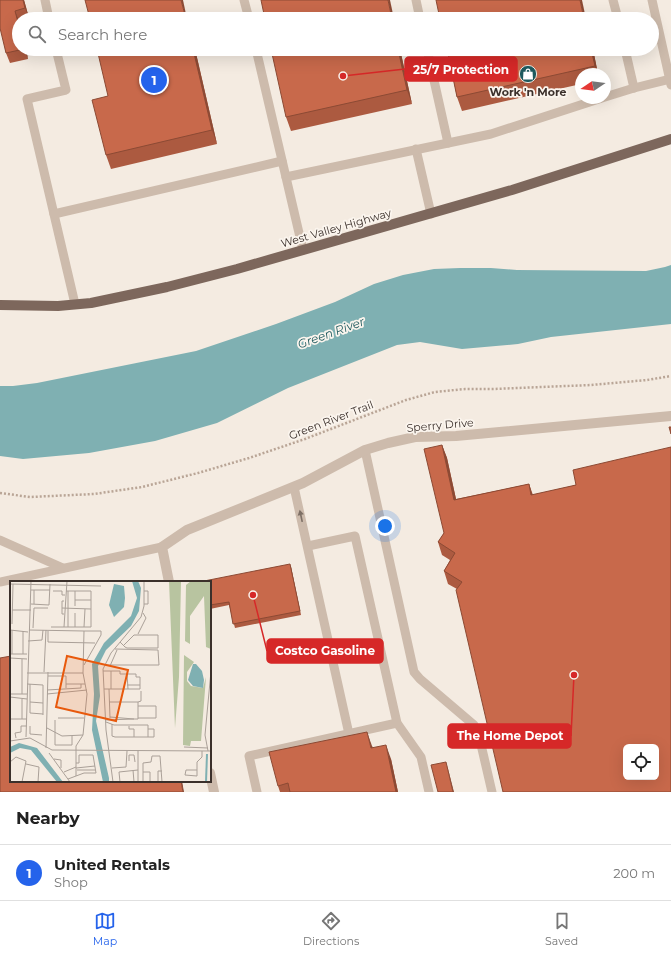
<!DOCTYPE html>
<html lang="en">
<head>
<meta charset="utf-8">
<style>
  body { margin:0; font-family:Montserrat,sans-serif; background:#f2f2f2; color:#222 }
  .controls { position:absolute; right:12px; bottom:12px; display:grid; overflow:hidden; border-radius:6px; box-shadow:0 4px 16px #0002 }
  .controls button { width:36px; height:36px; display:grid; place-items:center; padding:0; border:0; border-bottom:1px solid #e0e0e0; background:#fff; color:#222; font:20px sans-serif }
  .compass { position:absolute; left:575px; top:68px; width:36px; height:36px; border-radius:50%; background:#fff; box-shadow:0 4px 16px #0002; rotate:257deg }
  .you { position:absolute; left:385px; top:526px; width:14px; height:14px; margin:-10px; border:3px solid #fff; border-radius:50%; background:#1a73e8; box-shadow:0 0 0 6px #1a73e833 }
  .badge { display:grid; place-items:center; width:26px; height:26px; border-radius:50%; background:#2563eb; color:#fff; font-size:13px; font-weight:700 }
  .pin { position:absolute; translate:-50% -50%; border:2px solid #fff; box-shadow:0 1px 4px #0006 }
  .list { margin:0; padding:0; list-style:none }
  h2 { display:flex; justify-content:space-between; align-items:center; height:52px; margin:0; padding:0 16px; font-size:17px }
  h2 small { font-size:13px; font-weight:400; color:#767676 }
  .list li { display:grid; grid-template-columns:26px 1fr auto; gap:12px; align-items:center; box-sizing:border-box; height:56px; padding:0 16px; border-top:1px solid #e0e0e0 }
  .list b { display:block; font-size:15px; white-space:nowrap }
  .list p { margin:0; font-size:13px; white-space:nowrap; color:#767676 }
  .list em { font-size:13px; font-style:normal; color:#767676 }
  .icon { flex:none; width:22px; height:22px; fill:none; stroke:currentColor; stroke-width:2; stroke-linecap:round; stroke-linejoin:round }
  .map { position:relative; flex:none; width:671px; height:792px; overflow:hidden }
  .search { position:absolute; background:#fff; box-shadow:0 4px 16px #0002; left:12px; right:12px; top:12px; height:44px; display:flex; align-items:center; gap:10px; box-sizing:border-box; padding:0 14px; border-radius:22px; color:#767676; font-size:15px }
  .sheet { height:108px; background:#fff }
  nav { display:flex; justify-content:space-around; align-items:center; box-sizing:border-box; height:56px; border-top:1px solid #e0e0e0; background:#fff; font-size:11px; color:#767676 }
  nav a { display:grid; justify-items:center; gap:2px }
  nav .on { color:#2563eb }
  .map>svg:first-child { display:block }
  .water { fill:#7fb0b2 }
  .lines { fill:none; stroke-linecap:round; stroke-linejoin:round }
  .path { stroke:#b9a596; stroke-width:2.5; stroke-dasharray:2 2; stroke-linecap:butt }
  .service { stroke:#cdbbac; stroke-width:9 }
  .minor { stroke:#cdbbac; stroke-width:10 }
  .primary { stroke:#7d675c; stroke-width:10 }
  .wall { fill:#ac5a40 }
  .shaded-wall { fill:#8c4a34 }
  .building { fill:#c8694b; stroke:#8c4a34; fill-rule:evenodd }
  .oneway { fill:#7d6f65 }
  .labels { text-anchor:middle; stroke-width:3.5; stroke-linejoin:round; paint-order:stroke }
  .poi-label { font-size:11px; font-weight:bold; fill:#3b302b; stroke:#fbf5ee }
  .street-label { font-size:11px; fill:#3b302b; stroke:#fbf5ee }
  .water-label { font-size:12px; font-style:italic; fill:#1f5a5e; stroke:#fbf5ee }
  .inset-river { fill:none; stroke:#7fb0b2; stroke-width:2 }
  .inset-road { fill:none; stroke:#aaa098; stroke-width:1 }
  .view { fill:#e8590c; fill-opacity:0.15; stroke:#e8590c; stroke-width:2 }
  .inset-edge { fill:none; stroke:#3b302b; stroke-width:2 }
  .leader { fill:none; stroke:#d62828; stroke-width:1.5 }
  .callout-dot { fill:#d62828; stroke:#fbf5ee; stroke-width:1.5 }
  .callout { fill:#d62828; stroke:#d62828; stroke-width:1.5 }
  .callout-label { font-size:12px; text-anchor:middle; font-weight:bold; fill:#fff }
</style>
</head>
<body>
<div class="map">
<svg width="671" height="792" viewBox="0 0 671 792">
  <rect width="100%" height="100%" fill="#f4ebe1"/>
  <polygon class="water" points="671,265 671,324 551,337 518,344 462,349 420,342 397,345 288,388 217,423 155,441 89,453 23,459 0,456 0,386 13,386 37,383 196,351 276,324 335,302 374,284 403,275 434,269 460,268 491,268 517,270 646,271 665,267"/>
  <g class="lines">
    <polyline class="path" points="0,493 30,497 94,494 142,487 198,473 249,458 305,439 406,400 435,392 465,389 493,389 591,385 647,380 671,376"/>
    <g class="service">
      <polyline points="45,0 49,19"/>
      <polyline points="244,0 249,19"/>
      <polyline points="416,0 420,19"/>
      <polyline points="613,0 618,19"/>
      <polyline points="652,0 671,85"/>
      <polyline points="56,49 66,90 27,99 75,304"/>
      <polyline points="256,49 303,250"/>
      <polyline points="427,49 448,143"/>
      <polyline points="625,49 634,88"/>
      <polyline points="605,97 634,88 670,79"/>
      <polyline points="416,149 431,214"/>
      <polyline points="286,177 491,134 602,98"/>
      <polyline points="54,214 282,161"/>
      <polyline points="365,450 414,672 420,679 474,725 479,736 492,792"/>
      <polyline points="294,487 349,734"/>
      <polyline points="0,540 63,568"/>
      <polyline points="308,546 355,536 397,723 421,757 429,792"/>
      <polyline points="0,582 162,547"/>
      <polyline points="257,792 249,756 397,723"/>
    </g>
    <g class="minor">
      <polyline points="169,582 162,547 187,530 303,483 365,450 388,443 415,437 456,436 671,416"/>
      <polyline points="210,773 214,792"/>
    </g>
    <polyline class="primary" points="0,305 58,306 91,303 167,287 237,269 512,190 671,139"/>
  </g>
  <g class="wall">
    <polygon points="0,0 24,0 29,18 19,19 19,49 26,49 28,59 10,63 6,53"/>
    <polygon points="195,49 217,144 111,169 106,155 108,96"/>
    <polygon points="400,49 412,104 291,131 286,117"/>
    <polygon points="447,49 593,49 598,74 581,74 581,84 462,111 457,97"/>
    <polygon points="442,445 447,458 456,499 529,484 533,495 576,485 671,447 457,589 448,584 444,571 450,560 442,555 438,542 444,533"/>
    <polygon points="291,567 301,615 235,628 229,605 210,609 210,582"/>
    <polygon points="372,746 373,748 391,759 398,792 280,792 278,786"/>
  </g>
  <g class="shaded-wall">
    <polygon points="23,0 24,0 29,18 25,8"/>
    <polygon points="181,0 183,0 187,19 186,19"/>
    <polygon points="388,0 390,0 394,19 392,19"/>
    <polygon points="580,0 582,0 586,19 584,19"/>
    <polygon points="15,11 19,21 19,26"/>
    <polygon points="24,49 26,49 28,59"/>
    <polygon points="193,49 195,49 217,144 212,130"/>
    <polygon points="398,49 400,49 412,104 407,90"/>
    <polygon points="591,49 593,49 598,74 597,74 595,66"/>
    <polygon points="442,445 447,458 459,513 454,500"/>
    <polygon points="529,484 533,497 531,495"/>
    <polygon points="290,564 291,567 301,615 300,611"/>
    <polygon points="367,732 372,746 376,762 371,748"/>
    <polygon points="386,745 391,759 398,792 396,792"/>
    <polygon points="446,762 448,769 454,792 453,792"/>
    <polygon points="181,781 182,781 184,792 183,792"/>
  </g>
  <g class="building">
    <polygon points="0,0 23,0 25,8 15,11 19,26 19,49 24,49 6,53 0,28"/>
    <polygon points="85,0 181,0 186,19 90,19"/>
    <polygon points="261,0 388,0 392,19 265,19"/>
    <polygon points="436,0 580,0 584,19 440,19"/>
    <polygon points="97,49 193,49 212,130 106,155 92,100 108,96"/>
    <polygon points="271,49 398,49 407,90 286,117"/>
    <polygon points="447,49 591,49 595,66 457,97"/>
    <polygon points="669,427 671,427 671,434"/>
    <path d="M442,445L454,500L529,484L531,495L576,485L573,470L671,447V792H503L456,590L462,582L444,571L455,553L438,542L444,533L424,449ZM626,747H656V777H626Z"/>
    <polygon points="290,564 300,611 233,624 229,602 210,605 210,582 199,582"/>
    <polygon points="11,656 11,781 181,781 183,792 0,792 0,658"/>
    <polygon points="367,732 371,748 386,745 396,792 290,792 288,783 278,786 269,752"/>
    <polygon points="446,762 453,792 438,792 431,765"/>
  </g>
  <defs><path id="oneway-solid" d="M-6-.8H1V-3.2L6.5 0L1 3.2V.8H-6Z"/></defs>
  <use class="oneway" href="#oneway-solid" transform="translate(301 516) rotate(-102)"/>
  <defs>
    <symbol id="shop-disc" viewBox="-11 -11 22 22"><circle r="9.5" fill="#1f5a5e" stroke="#fbf5ee"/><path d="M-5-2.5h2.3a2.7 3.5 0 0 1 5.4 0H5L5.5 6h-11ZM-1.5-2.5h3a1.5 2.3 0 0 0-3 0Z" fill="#fff"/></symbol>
  </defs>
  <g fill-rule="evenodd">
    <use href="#shop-disc" x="518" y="64" width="20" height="20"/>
  </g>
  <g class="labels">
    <g class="poi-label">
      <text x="528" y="96">Work 'n More</text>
    </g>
    <g class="street-label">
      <text transform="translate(336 228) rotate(-16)" y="4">West Valley Highway</text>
      <text transform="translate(331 420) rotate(-21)" y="4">Green River Trail</text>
      <text transform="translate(440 425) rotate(-5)" y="4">Sperry Drive</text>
    </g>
    <g class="water-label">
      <text transform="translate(331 333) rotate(-20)" y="4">Green River</text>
    </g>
  </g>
  <g transform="translate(10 581)">
    <rect width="201" height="201" fill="#f4ebe1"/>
    <path d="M159,0H171L169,96L165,147ZM181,0H201V68L196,66L194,15L180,35V63L175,60L176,4ZM174,74L184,81L177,91V100L181,105L193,107L196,96L191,160H181L180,165L173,164Z" fill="#b8c4a0"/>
    <path d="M122,0H128L131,7L129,30L121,45L96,69L88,85L90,115L86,140L99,197V201H93L82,149L84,113L82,83L94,62L121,35L127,17ZM104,3L114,5L115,17L114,26L104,36L99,24ZM183,83H186L192,90L194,99L193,107L183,105L178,99ZM9,162L27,167L53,201H47L21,169L10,167L0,172V166Z" fill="#7fb0b2"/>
    <path class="inset-river" d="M196,201L197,173"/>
    <path class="inset-road" d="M0,3L91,5M21,9H40M43,10H52V14H55M65,19H81M21,23L39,24L40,3M24,23V9M134,23H138V10H134M65,25V10M52,27L81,28M2,29H21M54,33H52V20H54M2,43L3,3M41,46H81V10H56M54,46L57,0M58,46V10M65,46V32M74,46L75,28M23,47L24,27H38M0,49L18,51M19,49L74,50L73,92L77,113L73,154L66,165V195M38,50V61L85,62M128,53L136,37L133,32M18,60L32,59L33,49M110,61L115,66L117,67H148V54H124L113,65M0,73H17M2,73V49M13,73V50M0,77L17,78M12,78V113M74,84L91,54V50H74M95,84H149L148,69L105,68M100,85L107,69M93,90H110V93H126V96H130V108H94M101,90V108M34,91L36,49M17,92H73M117,93L118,108M38,95H56V107M17,103L33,104V134M20,103V132L33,133M56,103H75M117,104H130M99,108L100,137M37,109L71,107V103M0,113H17M37,113L77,109M0,116L17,118M20,121L33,122M99,121H128V138H124M128,121L131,120V110M48,137H74M128,137H146V125H128M0,138H17M12,138V118M45,139V164H62V155M95,139L124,138L100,136M96,141L104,144H138V148H144V156H138V148M102,143V155L105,156H124V148H119V145M20,145V153L32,154M37,147L52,155L73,154M16,156L21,0M124,156H138M6,157L5,152L11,151V145H17M0,160L20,157L42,169L201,170M174,166L198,167M36,167L38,91M198,170L195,154L201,90M39,172L60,201M44,178L51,179V187M119,180V174H124L125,181M0,181L6,176L16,180L12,201M16,183L29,186L28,201M116,186L117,170M66,187L85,185M102,187L116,186M67,189H85M123,189L124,201M187,189H176L175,194L187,195V181L192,176V170M54,191L66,186M133,191H140V201M58,198L74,192H86L83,174H69V182H66M103,201L96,149L93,88L101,72L131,36L134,25V0M110,201L109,191L128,189M128,201V169M133,201V182L141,181L142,175H150L152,201M148,201V190H152"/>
    <path class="view" d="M57,75L118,89L106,140L46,126Z"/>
    <rect width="201" height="201" class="inset-edge"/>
  </g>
  <path class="leader" d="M343 76L405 69M253 595L267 651M574 675L571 736"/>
  <g class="callout-dot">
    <circle cx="343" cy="76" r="4"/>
    <circle cx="253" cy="595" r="4"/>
    <circle cx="574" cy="675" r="4"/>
  </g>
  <g class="callout">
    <rect x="405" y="57" width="112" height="24" rx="4"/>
    <rect x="267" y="639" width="116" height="24" rx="4"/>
    <rect x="448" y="724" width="123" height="24" rx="4"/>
  </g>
  <g class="callout-label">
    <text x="461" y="74">25/7 Protection</text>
    <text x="325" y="655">Costco Gasoline</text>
    <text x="510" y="740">The Home Depot</text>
  </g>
</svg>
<div class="controls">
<button><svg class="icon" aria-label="locate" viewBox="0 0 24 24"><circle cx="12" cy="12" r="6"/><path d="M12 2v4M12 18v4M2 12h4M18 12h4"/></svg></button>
</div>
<svg class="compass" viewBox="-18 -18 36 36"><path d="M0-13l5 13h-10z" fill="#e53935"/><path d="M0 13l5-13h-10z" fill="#767676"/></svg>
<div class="you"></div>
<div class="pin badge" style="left:154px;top:80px">1</div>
<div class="search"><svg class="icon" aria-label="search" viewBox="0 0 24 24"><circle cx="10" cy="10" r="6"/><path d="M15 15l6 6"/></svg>Search here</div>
</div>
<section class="sheet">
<h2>Nearby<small></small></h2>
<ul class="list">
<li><span class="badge">1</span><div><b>United Rentals</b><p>Shop</p></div><em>200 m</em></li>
</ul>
</section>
<nav>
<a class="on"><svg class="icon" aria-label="map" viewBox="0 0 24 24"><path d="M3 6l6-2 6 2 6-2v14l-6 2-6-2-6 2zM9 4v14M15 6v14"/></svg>Map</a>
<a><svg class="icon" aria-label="directions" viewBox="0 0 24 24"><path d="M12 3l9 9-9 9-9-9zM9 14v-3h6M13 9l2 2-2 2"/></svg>Directions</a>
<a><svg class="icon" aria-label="saved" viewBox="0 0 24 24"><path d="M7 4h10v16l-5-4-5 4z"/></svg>Saved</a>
</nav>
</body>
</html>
